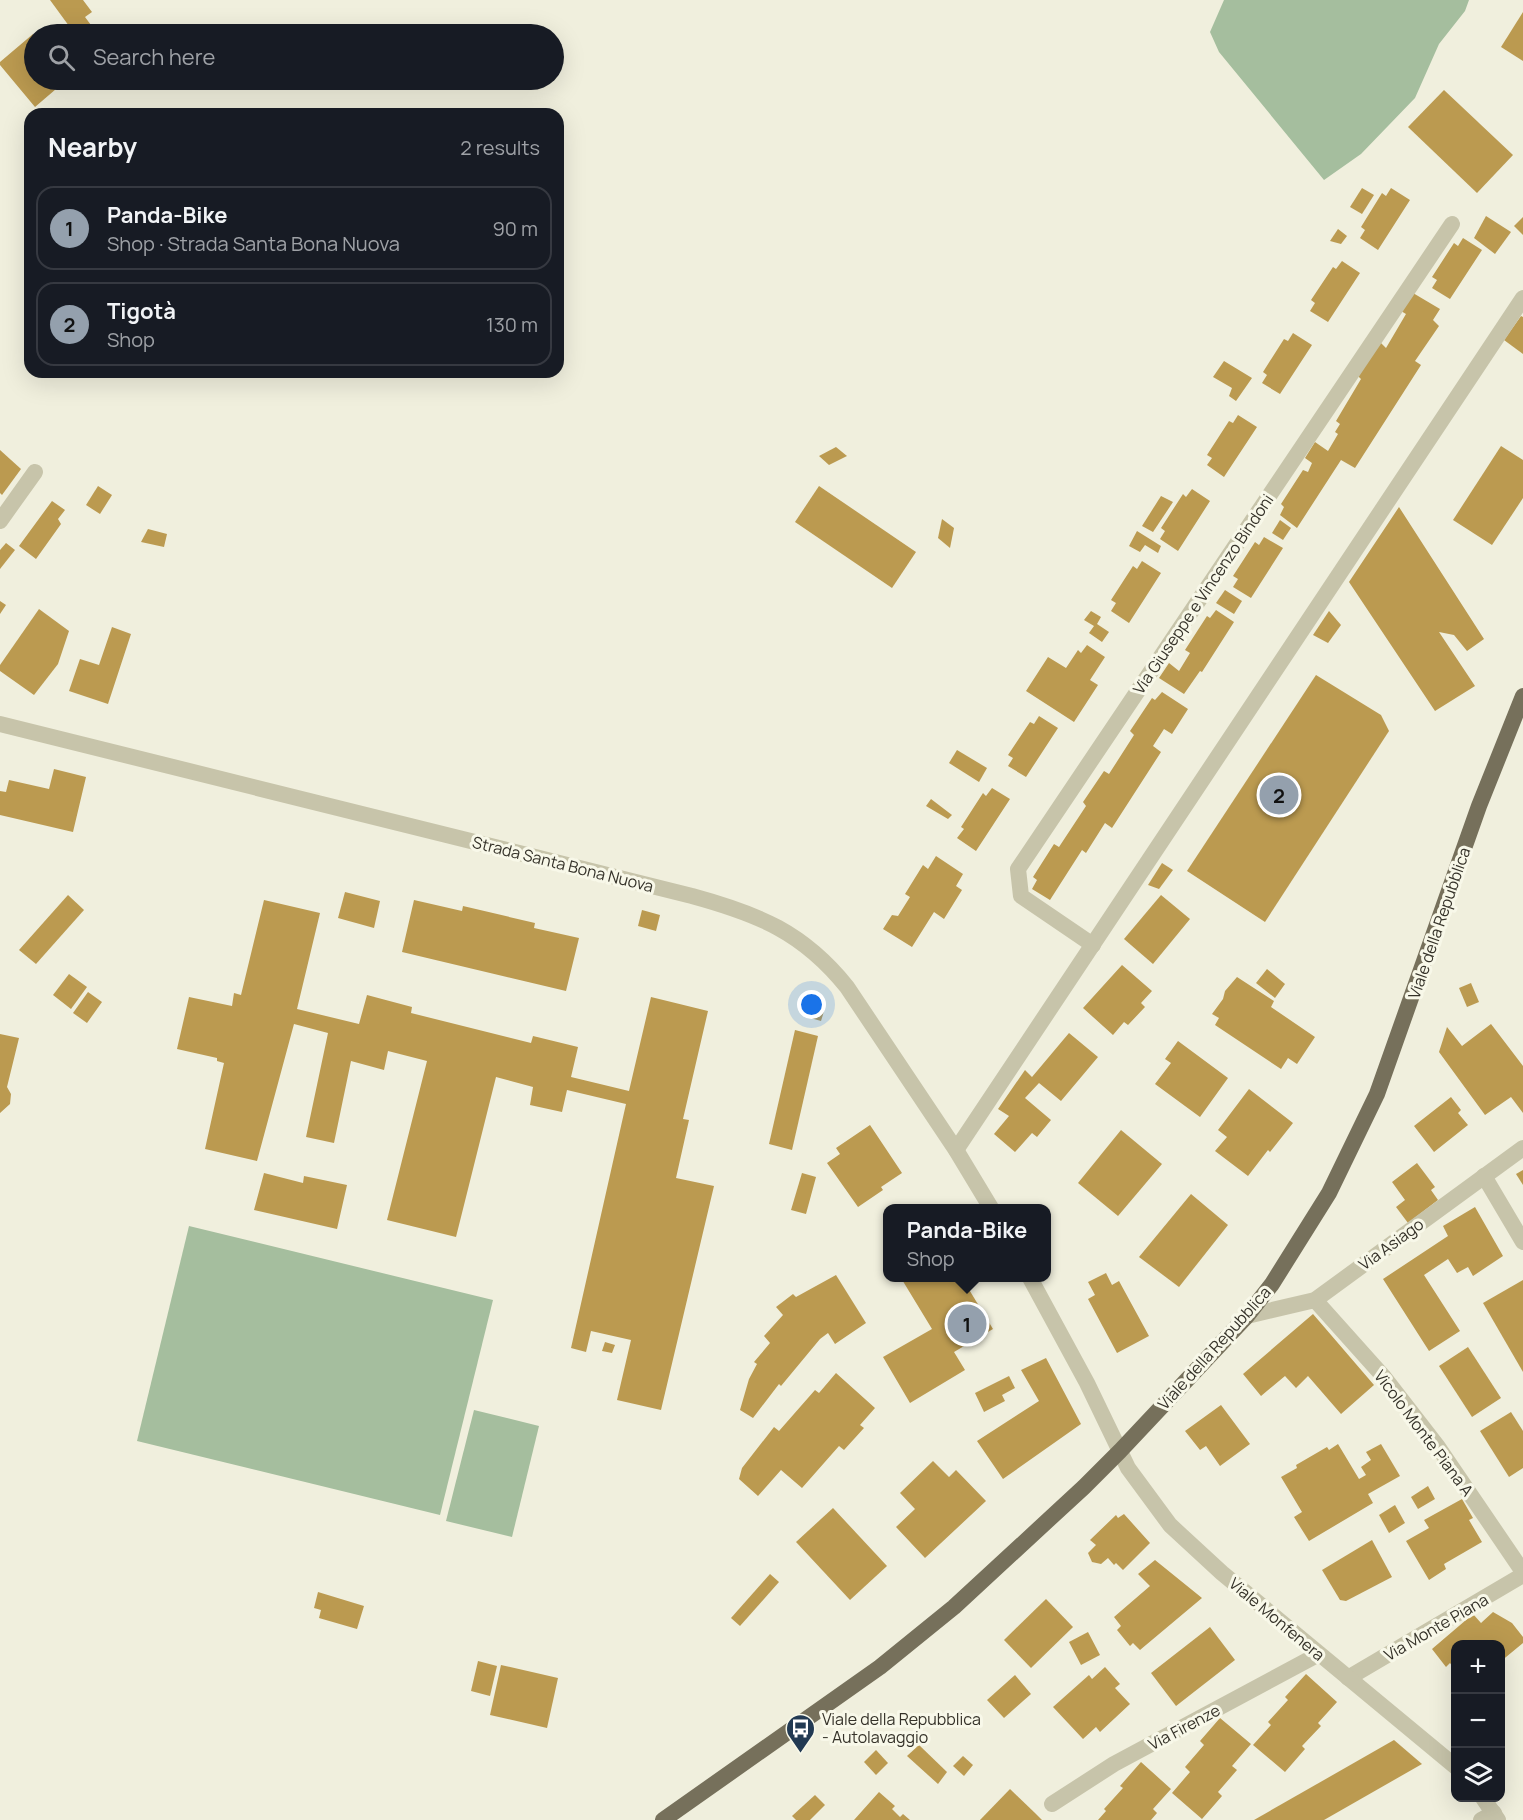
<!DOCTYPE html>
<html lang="en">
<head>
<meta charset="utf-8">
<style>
  body { margin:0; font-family:Manrope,sans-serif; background:#20242c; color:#f1f3f6 }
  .controls { position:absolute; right:18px; bottom:18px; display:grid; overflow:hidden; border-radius:12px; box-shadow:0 6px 24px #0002 }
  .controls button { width:54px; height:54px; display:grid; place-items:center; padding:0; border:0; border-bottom:2px solid #363941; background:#171b24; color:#f1f3f6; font:30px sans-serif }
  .you { position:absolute; left:812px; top:1005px; width:21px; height:21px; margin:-15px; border:4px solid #fff; border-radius:50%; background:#1a73e8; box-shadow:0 0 0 9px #1a73e833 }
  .badge { display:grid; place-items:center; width:39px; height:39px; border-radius:50%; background:#94a0ad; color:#111; font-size:20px; font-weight:700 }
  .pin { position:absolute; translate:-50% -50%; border:3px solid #fff; box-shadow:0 2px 6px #0006 }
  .popup { position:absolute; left:883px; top:1204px; width:168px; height:78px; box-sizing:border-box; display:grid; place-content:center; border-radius:12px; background:#171b24; filter:drop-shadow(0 2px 4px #0005); font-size:20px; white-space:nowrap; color:#9ea1a6 }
  .popup b { font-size:22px; color:#f1f3f6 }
  .popup::after { content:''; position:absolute; left:50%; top:100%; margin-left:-12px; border:12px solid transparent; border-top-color:#171b24 }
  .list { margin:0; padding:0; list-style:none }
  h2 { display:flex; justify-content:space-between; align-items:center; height:78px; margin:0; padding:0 24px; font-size:26px }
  h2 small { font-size:20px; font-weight:400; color:#9ea1a6 }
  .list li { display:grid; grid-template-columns:39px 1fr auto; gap:18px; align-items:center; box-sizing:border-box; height:84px; margin:0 12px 12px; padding:0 12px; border:2px solid #363941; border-radius:18px }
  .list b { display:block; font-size:22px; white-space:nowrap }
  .list p { margin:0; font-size:20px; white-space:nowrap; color:#9ea1a6 }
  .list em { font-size:20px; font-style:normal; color:#9ea1a6 }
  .icon { flex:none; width:33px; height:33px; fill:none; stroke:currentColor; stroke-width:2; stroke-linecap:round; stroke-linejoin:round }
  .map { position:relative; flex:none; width:1523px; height:1820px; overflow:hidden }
  .search { position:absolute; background:#171b24; box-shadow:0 6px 24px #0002; left:24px; top:24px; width:540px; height:66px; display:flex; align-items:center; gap:15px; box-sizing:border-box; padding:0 21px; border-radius:33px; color:#9ea1a6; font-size:22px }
  .panel { position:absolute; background:#171b24; box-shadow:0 6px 24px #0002; left:24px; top:108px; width:540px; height:270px; border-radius:18px }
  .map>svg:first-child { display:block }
  .green { fill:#a5be9e }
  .building { fill:#bb9a50 }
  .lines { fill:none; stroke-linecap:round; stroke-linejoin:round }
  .minor { stroke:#c7c4aa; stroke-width:16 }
  .tertiary { stroke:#c7c4aa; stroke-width:16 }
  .primary { stroke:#76705b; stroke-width:16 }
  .labels { text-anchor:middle; stroke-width:6; stroke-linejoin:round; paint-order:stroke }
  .street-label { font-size:16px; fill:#353229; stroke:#f8f8e9 }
  .poi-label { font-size:16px; fill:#353229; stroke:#f8f8e9; text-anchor:start }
</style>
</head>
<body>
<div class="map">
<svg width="1523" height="1820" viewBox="0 0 1523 1820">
  <rect width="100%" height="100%" fill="#f0efdd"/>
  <g class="green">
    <polygon points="1224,0 1469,0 1465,11 1439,44 1415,98 1361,154 1324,180 1219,52 1210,32"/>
    <polygon points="189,1226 493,1300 440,1515 137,1441"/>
    <polygon points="474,1410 539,1426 512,1537 446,1521"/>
  </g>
  <g class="building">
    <polygon points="50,0 83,0 92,12 85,17 94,29 87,34 66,34 63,30 69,26"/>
    <polygon points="1523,12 1523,61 1501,47"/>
    <polygon points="33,34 34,80 60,80 63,83 35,107 0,65 0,62"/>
    <polygon points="1444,90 1513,155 1477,193 1408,127"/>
    <polygon points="1362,188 1374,195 1362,214 1350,207"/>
    <polygon points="1391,188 1410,200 1378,250 1360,238 1365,230 1361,227 1382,193 1386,196"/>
    <polygon points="1486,216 1511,232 1495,254 1474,238"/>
    <polygon points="1523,217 1523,235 1514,226"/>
    <polygon points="1338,229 1347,236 1341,244 1330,241"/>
    <polygon points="1463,238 1482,250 1450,299 1432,288 1437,280 1432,277 1454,243 1458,246"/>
    <polygon points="1342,261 1360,273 1328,322 1310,311 1315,303 1311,300 1333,267 1336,269"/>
    <polygon points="1413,293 1440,309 1433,320 1439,326 1415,361 1421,365 1355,468 1341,460 1297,528 1280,515 1284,507 1281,504 1303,470 1308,472 1312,463 1305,458 1315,442 1328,451 1338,434 1335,432 1340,424 1336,421 1361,379 1358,376 1380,342 1386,348 1406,314 1401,311"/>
    <polygon points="1521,316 1523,317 1523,354 1504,340"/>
    <polygon points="1293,333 1312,345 1280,394 1262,383 1267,375 1263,372 1284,339 1288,341"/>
    <polygon points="1224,361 1252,378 1236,401 1229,396 1232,388 1213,377"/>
    <polygon points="1238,415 1257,427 1224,477 1207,465 1212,458 1207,455 1229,421 1233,423"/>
    <polygon points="1501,446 1523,460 1523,498 1492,545 1453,520"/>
    <polygon points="836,447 847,456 829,465 819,456"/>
    <polygon points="0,450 21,469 2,495 0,493"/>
    <polygon points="98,486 112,495 100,514 86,505"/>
    <polygon points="819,486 916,552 892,588 795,522"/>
    <polygon points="1192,489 1210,501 1178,551 1160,539 1165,531 1161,528 1183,494 1186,497"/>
    <polygon points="1161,496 1173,502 1153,532 1142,526"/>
    <polygon points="52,501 65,510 58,519 61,524 36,559 19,546"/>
    <polygon points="1399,507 1484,639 1467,651 1454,635 1439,632 1475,686 1435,711 1349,582"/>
    <polygon points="942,519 954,528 950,548 938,538"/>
    <polygon points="1280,520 1291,528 1283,540 1272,533"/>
    <polygon points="148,529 167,534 164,547 141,542"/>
    <polygon points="1137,531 1161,546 1158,553 1145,545 1140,552 1129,546"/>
    <polygon points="1264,537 1283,548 1251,598 1233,587 1238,579 1233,576 1255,542 1259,545"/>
    <polygon points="6,543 15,550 0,569 0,550"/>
    <polygon points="1142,561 1161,573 1129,623 1111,611 1116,603 1111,600 1133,566 1137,569"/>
    <polygon points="1225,590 1242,601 1234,614 1216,603"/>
    <polygon points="0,601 6,605 0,614"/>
    <polygon points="39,609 69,631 58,664 34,695 0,671 0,665"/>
    <polygon points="1216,610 1234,622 1202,672 1200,671 1184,694 1159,678 1169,663 1179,671 1190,653 1185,650 1207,616 1210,618"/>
    <polygon points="1091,611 1101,617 1097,624 1109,632 1102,642 1089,633 1094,626 1084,620"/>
    <polygon points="1329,611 1341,625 1328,643 1313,635"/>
    <polygon points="112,627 131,634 108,704 69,691 80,659 99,665"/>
    <polygon points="1087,645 1105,657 1090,680 1098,685 1074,722 1026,691 1048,657 1066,668 1078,650 1081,653"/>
    <polygon points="1316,675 1381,715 1389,731 1265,922 1187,871"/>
    <polygon points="1162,692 1188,709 1172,734 1164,729 1153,746 1161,752 1112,828 1105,823 1086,853 1082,850 1050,900 1032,889 1037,880 1033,877 1054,844 1059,847 1086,806 1083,802 1104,771 1109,774 1134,735 1130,731 1152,698 1155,700"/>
    <polygon points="1039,716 1058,728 1026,777 1008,766 1013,758 1008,755 1030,722 1034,724"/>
    <polygon points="957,750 987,768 979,782 949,763"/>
    <polygon points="54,769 86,777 73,832 0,815 0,791 6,792 9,780 49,789"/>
    <polygon points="992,788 1010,799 976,851 957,838 964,829 961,827 983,793 986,796"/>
    <polygon points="931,799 952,815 948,819 926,806"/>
    <polygon points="936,856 963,874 956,886 962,890 944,919 934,912 912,947 883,929 892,915 898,916 910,897 905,894 923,865 928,869"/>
    <polygon points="1162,863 1173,870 1159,889 1148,885"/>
    <polygon points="345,892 380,901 374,928 338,918"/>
    <polygon points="68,895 84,910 36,964 19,950"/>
    <polygon points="1161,895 1190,919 1153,964 1124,939"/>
    <polygon points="264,900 320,913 297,1009 359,1024 367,995 412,1007 411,1013 531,1043 533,1036 578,1047 571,1077 629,1091 651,997 708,1011 683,1119 689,1120 676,1178 714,1186 661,1410 617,1400 631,1340 591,1331 586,1352 571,1348 626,1104 567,1090 562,1112 530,1105 533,1087 496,1077 456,1237 387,1220 427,1061 388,1051 384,1070 351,1061 334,1143 306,1137 328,1033 294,1024 257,1161 205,1149 224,1063 217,1061 217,1058 177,1049 189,997 232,1006 234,993 241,995"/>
    <polygon points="414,900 462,911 463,906 535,923 534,928 579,938 566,991 402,952"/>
    <polygon points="642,910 660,915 656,931 638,926"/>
    <polygon points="1122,965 1152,991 1141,1003 1145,1007 1128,1025 1124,1022 1113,1035 1083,1008"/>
    <polygon points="1267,969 1285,984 1275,998 1256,983"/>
    <polygon points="69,974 87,987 71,1009 53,995"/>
    <polygon points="1237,977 1274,1001 1271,1007 1315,1037 1297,1064 1288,1058 1281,1069 1215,1025 1219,1018 1212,1014 1223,999 1225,991"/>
    <polygon points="1471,983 1479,1002 1467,1007 1459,988"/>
    <polygon points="88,992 102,1002 87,1023 73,1013"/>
    <polygon points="810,1004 825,1008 821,1021 807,1017"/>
    <polygon points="1491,1024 1523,1066 1523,1113 1511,1097 1485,1115 1439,1052 1447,1027 1462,1046"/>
    <polygon points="795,1030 818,1036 792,1150 769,1144"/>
    <polygon points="1069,1033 1098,1057 1061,1101 1039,1083 1025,1098 1051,1120 1037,1137 1032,1133 1015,1152 994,1134 1009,1116 998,1109 1025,1070 1032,1077"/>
    <polygon points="0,1034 19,1038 7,1087 11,1094 10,1104 0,1113"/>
    <polygon points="1178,1041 1228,1078 1200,1117 1155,1084 1171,1063 1165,1059"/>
    <polygon points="1249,1089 1293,1123 1270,1152 1268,1150 1248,1176 1215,1151 1227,1137 1218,1130"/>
    <polygon points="1451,1097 1461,1110 1458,1113 1468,1125 1434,1152 1414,1126"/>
    <polygon points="870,1125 902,1173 881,1187 883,1190 858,1207 827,1163 840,1154 836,1148"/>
    <polygon points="1121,1130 1162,1164 1118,1216 1078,1183"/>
    <polygon points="1417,1163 1435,1187 1431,1190 1438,1200 1408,1223 1396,1207 1405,1200 1392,1182"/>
    <polygon points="1523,1170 1523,1185 1516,1174"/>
    <polygon points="264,1173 303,1183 304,1176 347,1185 337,1229 254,1210"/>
    <polygon points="802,1173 816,1177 806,1214 791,1210"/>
    <polygon points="1191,1194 1228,1225 1179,1287 1139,1257"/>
    <polygon points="1475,1207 1503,1256 1473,1276 1468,1267 1457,1273 1448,1259 1424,1275 1460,1331 1429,1351 1383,1279 1448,1236 1443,1226"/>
    <polygon points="1106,1273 1112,1285 1119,1281 1149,1336 1117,1353 1088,1299 1095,1295 1088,1282"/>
    <polygon points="836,1275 866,1323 835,1344 828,1333 820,1339 781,1386 779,1384 753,1418 740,1410 749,1379 757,1364 754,1362 770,1343 764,1336 783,1315 776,1307 793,1294 796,1297"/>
    <polygon points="901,1278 962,1278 993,1329 954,1352 965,1370 910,1403 883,1357 932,1329"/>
    <polygon points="1523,1280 1523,1372 1483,1303"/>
    <polygon points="1313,1314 1374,1385 1341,1414 1308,1376 1296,1388 1285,1376 1261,1396 1243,1374"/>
    <polygon points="605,1342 615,1345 612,1353 602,1351"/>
    <polygon points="1468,1347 1501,1398 1472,1417 1439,1366"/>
    <polygon points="1046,1358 1081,1424 1003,1479 977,1441 1039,1401 1021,1370"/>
    <polygon points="836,1373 875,1408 860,1425 864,1428 844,1450 839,1446 802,1488 781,1470 758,1496 739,1479 742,1468 774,1427 779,1431 815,1390 819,1393"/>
    <polygon points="1009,1376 1015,1388 1002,1395 1005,1401 984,1412 975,1393"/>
    <polygon points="1221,1405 1250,1444 1220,1466 1206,1446 1200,1450 1185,1431"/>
    <polygon points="1511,1412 1523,1431 1523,1468 1509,1477 1480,1431"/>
    <polygon points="1338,1444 1359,1479 1366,1475 1361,1467 1371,1460 1366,1452 1381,1444 1400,1476 1368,1494 1373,1503 1309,1541 1294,1517 1302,1512 1281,1477 1297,1468 1296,1465 1327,1447 1329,1450"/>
    <polygon points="933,1461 949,1477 956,1470 986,1501 925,1558 896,1527 915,1509 900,1493"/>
    <polygon points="1428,1486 1435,1499 1418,1509 1411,1497"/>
    <polygon points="1462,1499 1473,1518 1469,1520 1482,1542 1444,1564 1446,1569 1429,1580 1406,1541 1429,1528 1424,1520"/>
    <polygon points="1395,1505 1405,1523 1389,1533 1379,1515"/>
    <polygon points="833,1508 887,1566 850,1600 796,1542"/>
    <polygon points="1124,1514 1150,1543 1123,1570 1116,1563 1114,1565 1108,1558 1101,1564 1092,1562 1088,1553 1096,1545 1090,1540 1116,1515 1118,1518"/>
    <polygon points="1372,1540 1392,1577 1346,1601 1340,1600 1322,1570"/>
    <polygon points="1155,1560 1202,1598 1140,1650 1133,1643 1130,1646 1117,1630 1121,1626 1114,1617 1150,1586 1138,1574"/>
    <polygon points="770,1574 779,1582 740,1626 731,1618"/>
    <polygon points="318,1592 364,1606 357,1629 319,1618 321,1610 314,1608"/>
    <polygon points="1046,1599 1073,1627 1031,1668 1004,1640"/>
    <polygon points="1493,1612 1512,1623 1523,1637 1523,1643 1500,1662 1500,1644 1455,1644 1455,1670 1450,1663 1446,1667 1432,1649 1473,1614 1481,1623"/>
    <polygon points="1210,1627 1235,1660 1176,1706 1151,1673"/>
    <polygon points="1088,1632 1100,1655 1081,1665 1069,1642"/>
    <polygon points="478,1661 497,1666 490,1696 471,1691"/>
    <polygon points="501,1665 558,1678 547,1728 490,1715"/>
    <polygon points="1105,1667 1120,1684 1115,1688 1130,1704 1100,1732 1096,1727 1083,1739 1053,1707 1089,1675 1092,1679"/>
    <polygon points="1306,1674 1337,1702 1318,1723 1321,1726 1302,1746 1305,1749 1285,1772 1253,1745 1271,1725 1268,1722 1288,1700 1285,1697"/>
    <polygon points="1015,1675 1031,1694 1004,1718 987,1700"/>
    <polygon points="1220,1718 1251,1744 1232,1766 1237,1770 1218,1792 1222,1796 1202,1819 1172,1793 1190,1772 1185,1767 1204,1745 1200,1741"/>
    <polygon points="1394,1740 1422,1764 1324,1820 1254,1820"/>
    <polygon points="919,1745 947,1772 938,1784 907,1756"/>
    <polygon points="876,1750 888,1763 876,1775 864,1762"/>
    <polygon points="963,1756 973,1765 964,1776 953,1766"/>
    <polygon points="1141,1762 1171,1789 1153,1809 1157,1813 1151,1820 1098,1820 1106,1811 1104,1809 1123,1788 1120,1786"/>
    <polygon points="1010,1789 1035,1813 1042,1820 980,1820"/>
    <polygon points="879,1792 895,1806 892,1809 900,1817 903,1814 910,1820 854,1820"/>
    <polygon points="815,1795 825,1805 810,1820 796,1820 792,1816"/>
  </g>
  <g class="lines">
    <g class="minor">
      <polyline points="0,521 35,472"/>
      <polyline points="1093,945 1021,896 1018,869 1452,224"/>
      <polyline points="956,1150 1523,298"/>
      <polyline points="1484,1176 1523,1242"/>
      <polyline points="1315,1300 1383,1376 1438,1447 1523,1572"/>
      <polyline points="1247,1316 1315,1300 1523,1148"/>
      <polyline points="1348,1678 1523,1575"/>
      <polyline points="1052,1804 1114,1764 1319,1654"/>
      <polyline points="1481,1820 1494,1813"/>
    </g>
    <g class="tertiary">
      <path d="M0,724L692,896C758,914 803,932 847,987L956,1150L991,1208"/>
      <polyline points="1030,1278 1087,1383 1128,1468 1170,1525 1222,1573 1456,1767"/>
      <polyline points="1483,1798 1498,1820"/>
    </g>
    <polyline class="primary" points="663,1820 880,1667 954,1607 1084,1487 1120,1451 1247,1316 1272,1284 1329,1193 1377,1094 1479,806 1523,696"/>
  </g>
  <defs>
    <symbol id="bus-pin" viewBox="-11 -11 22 30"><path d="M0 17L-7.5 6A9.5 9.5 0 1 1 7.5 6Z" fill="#223a53" stroke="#f8f8e9"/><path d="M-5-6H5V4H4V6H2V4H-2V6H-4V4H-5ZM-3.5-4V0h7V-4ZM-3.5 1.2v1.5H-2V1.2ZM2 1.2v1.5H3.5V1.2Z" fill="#fff"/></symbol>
  </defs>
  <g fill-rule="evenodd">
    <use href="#bus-pin" x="784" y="1712" width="33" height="45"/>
  </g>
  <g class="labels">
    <g class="street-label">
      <text transform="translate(1203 594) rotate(-56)" y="6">Via Giuseppe e Vincenzo Bindoni</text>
      <text transform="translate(563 864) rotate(14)" y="6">Strada Santa Bona Nuova</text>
      <text transform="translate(1439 923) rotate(-71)" y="6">Viale della Repubblica</text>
      <text transform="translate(1391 1244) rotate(-36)" y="6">Via Asiago</text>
      <text transform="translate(1214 1348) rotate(-48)" y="6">Viale della Repubblica</text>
      <text transform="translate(1424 1433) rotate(53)" y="6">Vicolo Monte Piana A</text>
      <text transform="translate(1277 1619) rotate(40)" y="6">Viale Monfenera</text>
      <text transform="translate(1436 1627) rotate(-30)" y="6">Via Monte Piana</text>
      <text transform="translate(1184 1727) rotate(-28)" y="6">Via Firenze</text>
    </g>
    <g class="poi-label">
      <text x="822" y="1725">Viale della Repubblica<tspan x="822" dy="18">- Autolavaggio</tspan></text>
    </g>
  </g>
</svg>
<div class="controls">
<button>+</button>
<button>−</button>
<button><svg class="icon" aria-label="layers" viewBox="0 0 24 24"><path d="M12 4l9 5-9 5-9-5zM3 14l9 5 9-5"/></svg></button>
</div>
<div class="you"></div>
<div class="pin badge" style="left:967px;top:1324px">1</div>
<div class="popup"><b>Panda-Bike</b>Shop</div>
<div class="pin badge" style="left:1279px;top:795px">2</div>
<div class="search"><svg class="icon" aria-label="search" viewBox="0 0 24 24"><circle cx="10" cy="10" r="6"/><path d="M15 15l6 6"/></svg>Search here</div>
<section class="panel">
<h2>Nearby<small>2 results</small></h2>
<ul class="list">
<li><span class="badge">1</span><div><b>Panda-Bike</b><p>Shop · Strada Santa Bona Nuova</p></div><em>90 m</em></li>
<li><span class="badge">2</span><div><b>Tigotà</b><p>Shop</p></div><em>130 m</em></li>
</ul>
</section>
</div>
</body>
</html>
